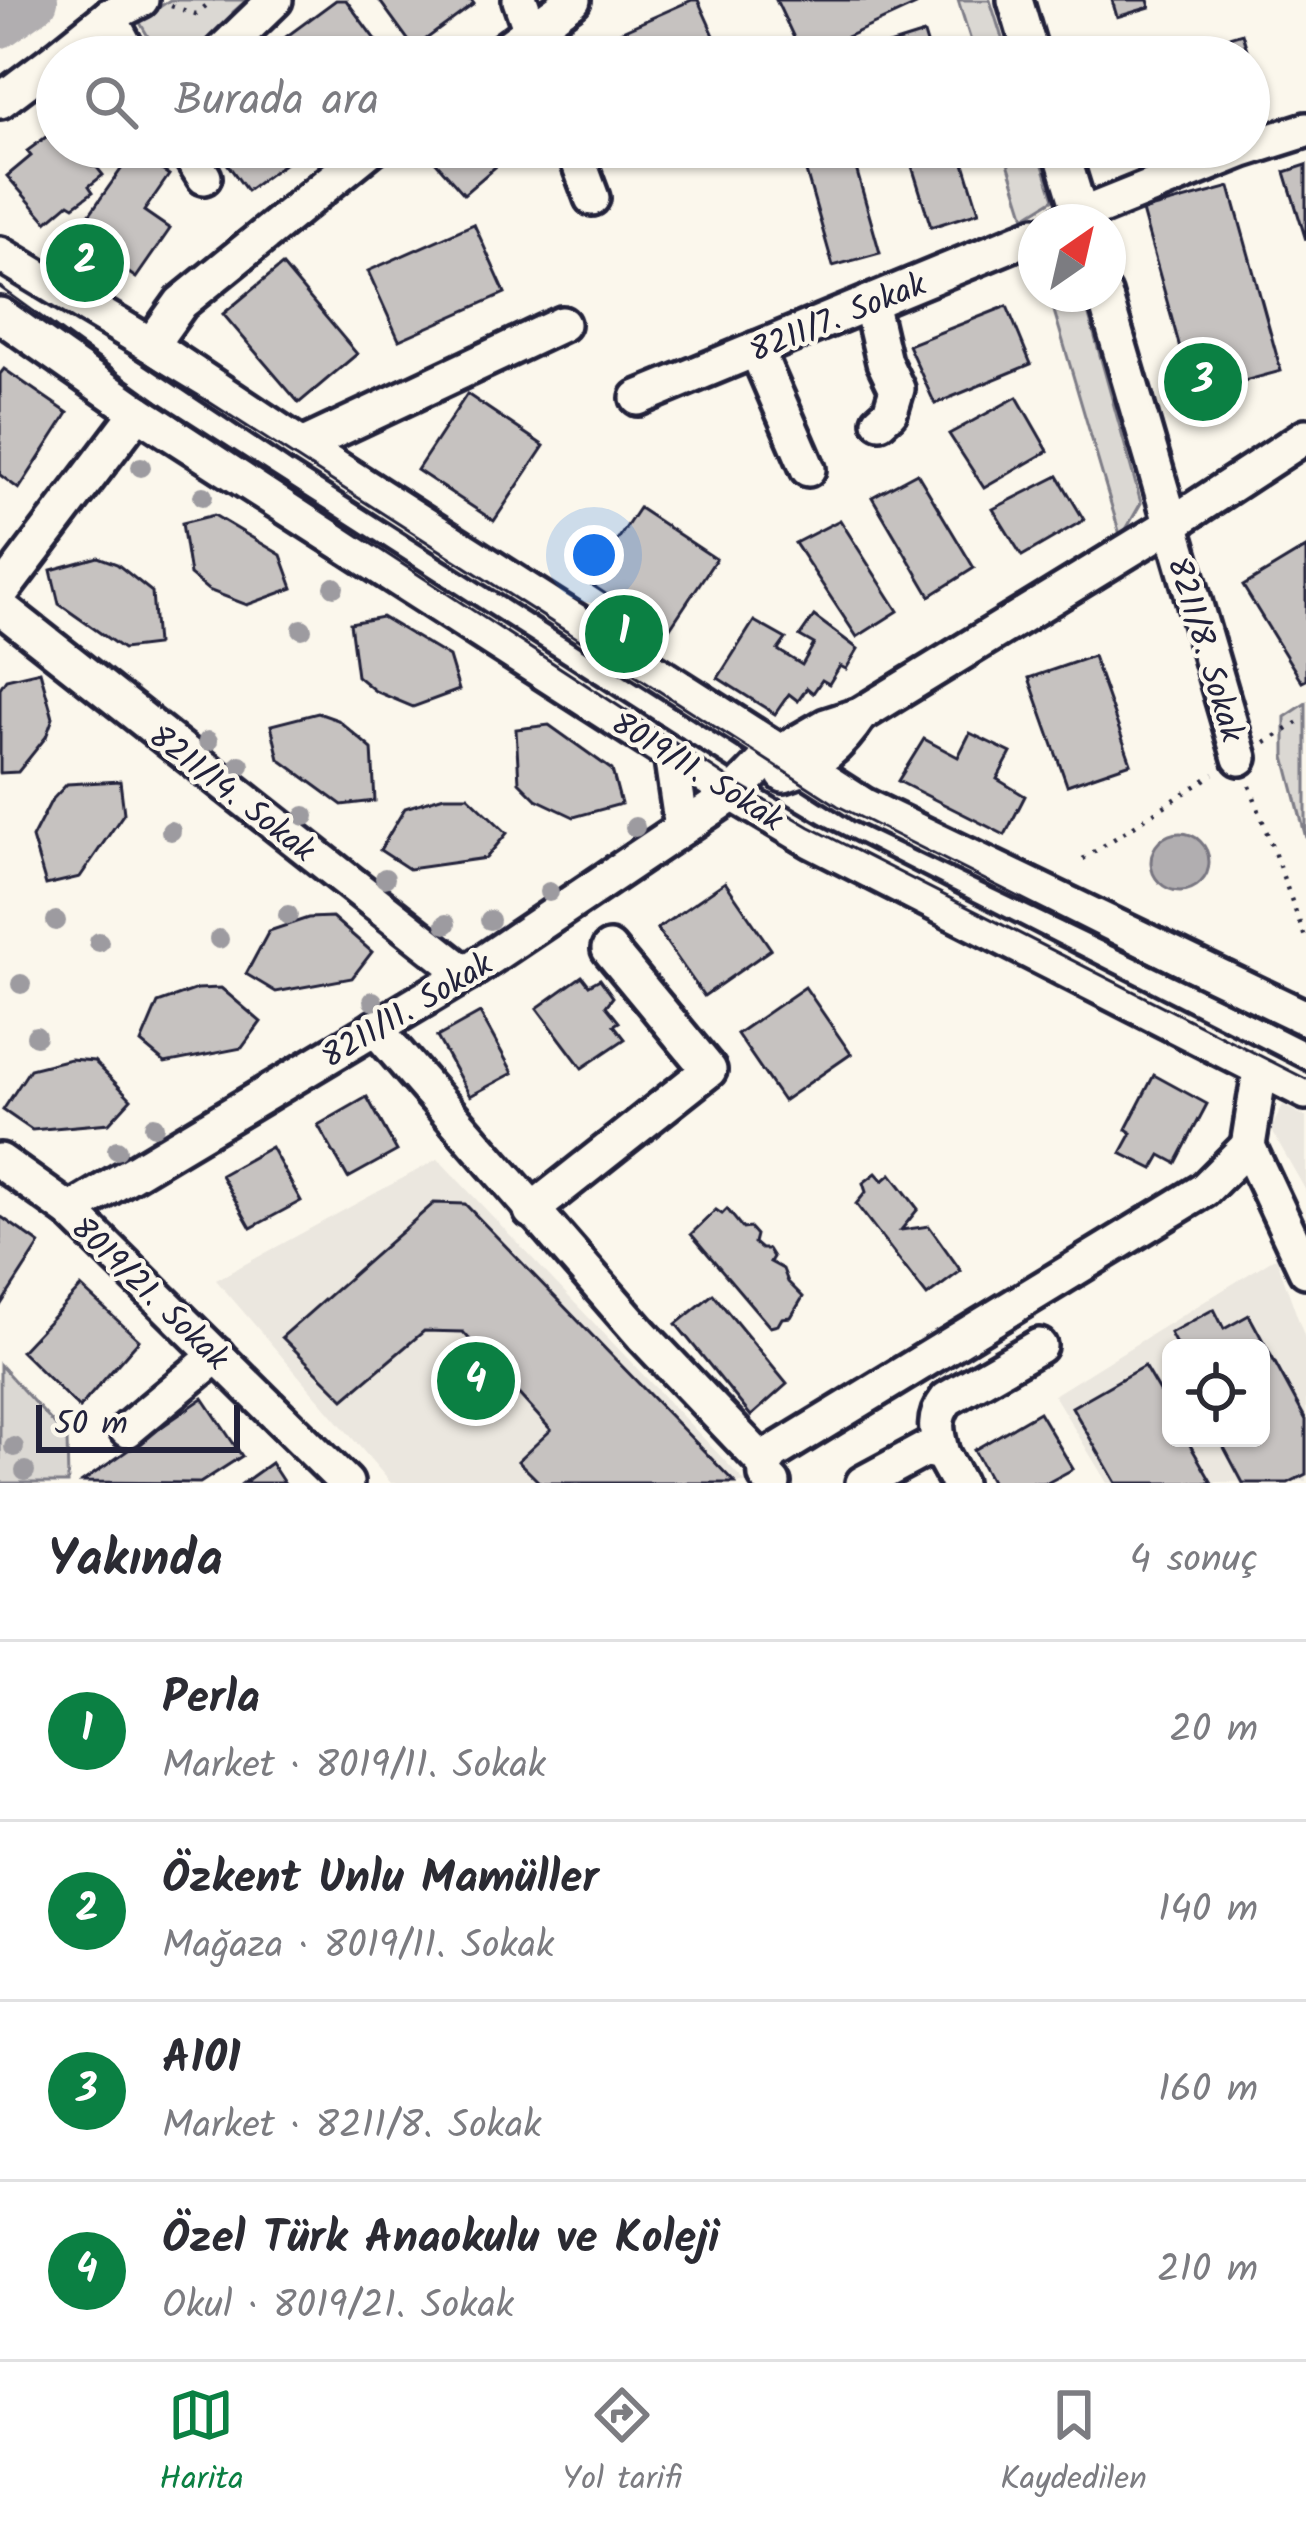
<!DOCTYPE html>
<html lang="tr">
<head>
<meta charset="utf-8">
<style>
  body { margin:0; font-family:Kalam,sans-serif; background:#f7f7f7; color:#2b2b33 }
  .controls { position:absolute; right:36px; bottom:36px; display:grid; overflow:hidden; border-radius:18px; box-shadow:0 3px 9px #0004 }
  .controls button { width:108px; height:108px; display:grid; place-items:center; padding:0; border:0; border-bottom:3px solid #e1e1e2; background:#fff; color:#2b2b33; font:60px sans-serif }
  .compass { position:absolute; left:1018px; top:204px; width:108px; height:108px; border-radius:50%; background:#fff; box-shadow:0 3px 9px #0004; rotate:34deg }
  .scale { position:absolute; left:36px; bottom:30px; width:204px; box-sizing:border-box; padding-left:12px; border:6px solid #22223b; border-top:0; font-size:33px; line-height:42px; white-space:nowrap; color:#22223b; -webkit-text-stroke:9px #fbf7ec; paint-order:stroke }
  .you { position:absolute; left:594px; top:555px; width:42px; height:42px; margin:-30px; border:9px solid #fff; border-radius:50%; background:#1a73e8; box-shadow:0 0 0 18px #1a73e833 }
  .badge { display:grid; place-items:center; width:78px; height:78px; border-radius:50%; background:#0b8043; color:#fff; font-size:39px; font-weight:700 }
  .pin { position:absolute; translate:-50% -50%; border:6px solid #fff; box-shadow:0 3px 12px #0006 }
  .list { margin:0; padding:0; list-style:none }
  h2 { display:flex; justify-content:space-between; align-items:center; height:156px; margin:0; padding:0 48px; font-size:51px }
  h2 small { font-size:39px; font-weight:400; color:#7c7c81 }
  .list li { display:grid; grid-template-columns:78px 1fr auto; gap:36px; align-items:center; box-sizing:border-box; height:180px; padding:0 48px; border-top:3px solid #e1e1e2 }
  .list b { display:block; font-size:45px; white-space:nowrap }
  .list p { margin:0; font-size:39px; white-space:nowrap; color:#7c7c81 }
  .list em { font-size:39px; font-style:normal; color:#7c7c81 }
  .icon { flex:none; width:66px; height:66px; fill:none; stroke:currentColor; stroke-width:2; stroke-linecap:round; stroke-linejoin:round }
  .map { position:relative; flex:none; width:1306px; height:1483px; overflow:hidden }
  .search { position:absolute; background:#fff; box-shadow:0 3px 9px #0004; left:36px; right:36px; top:36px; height:132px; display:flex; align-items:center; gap:30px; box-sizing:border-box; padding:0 42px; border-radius:66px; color:#7c7c81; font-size:45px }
  .sheet { height:876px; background:#fff }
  nav { display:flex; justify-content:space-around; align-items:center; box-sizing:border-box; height:168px; border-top:3px solid #e1e1e2; background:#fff; font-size:33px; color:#7c7c81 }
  nav a { display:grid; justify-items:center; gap:6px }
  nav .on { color:#0b8043 }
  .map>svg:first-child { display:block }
  .built { fill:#ebe7df; fill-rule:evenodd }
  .green { fill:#dbd8d3; stroke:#7e7d87; stroke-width:3 }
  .water { fill:#b1aeb0; stroke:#787681; stroke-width:3 }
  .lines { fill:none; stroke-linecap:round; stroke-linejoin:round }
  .river { stroke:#b1aeb0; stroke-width:48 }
  .building { fill:#c6c2c0; stroke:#22223b; stroke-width:3 }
  .minor-casing { stroke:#22223b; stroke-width:42 }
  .path { stroke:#22223b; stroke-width:4.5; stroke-dasharray:3 9; stroke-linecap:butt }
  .minor { stroke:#fbf7ec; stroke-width:33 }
  .tram { stroke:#22223b; stroke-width:3 }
  .tree { fill:#9d9ba0 }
  .labels { text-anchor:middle; stroke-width:9; stroke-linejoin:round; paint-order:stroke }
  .street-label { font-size:33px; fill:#22223b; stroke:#fbf7ec }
</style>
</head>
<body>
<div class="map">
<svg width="1306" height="1483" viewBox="0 0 1306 1483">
  <rect width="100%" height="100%" fill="#fbf7ec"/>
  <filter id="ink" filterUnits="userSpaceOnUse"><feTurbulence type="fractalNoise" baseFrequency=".00833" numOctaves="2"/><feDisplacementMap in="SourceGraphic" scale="24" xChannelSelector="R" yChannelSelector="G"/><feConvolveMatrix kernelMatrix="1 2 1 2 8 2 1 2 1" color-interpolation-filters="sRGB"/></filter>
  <g filter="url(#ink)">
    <g class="built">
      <polygon points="1283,1105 1306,1117 1306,1191 1271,1129"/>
      <polygon points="438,1159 746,1483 391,1483 216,1280"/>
      <path d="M1276,1257L1306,1341V1481L1107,1483L1054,1395ZM1171,1348H1261V1438H1171Z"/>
    </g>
    <g class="green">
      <polygon points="170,0 247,0 233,12 231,26 195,57 160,57 139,21"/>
      <polygon points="958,0 990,0 1008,57 976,57"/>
      <polygon points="1003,147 1037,147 1054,199 1025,217"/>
      <polygon points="1049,294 1083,294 1141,503 1121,538"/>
      <polygon points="1306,703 1306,838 1285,757 1285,717"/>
      <polygon points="0,1365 67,1438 68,1483 0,1483"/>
    </g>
    <circle class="water" cx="1180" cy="862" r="29"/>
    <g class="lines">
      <polyline class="river" points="0,24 34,0"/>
    </g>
    <g class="building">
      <polygon points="336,0 346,0 388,57 296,57 283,39"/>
      <polygon points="379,0 471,0 474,4 414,48"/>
      <polygon points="692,0 698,0 716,40 676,57 598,57 593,44"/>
      <polygon points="776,0 914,0 916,5 803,57"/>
      <polygon points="1112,0 1148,0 1150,7 1117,17"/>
      <polygon points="1242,33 1265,110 1249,115 1249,57 1162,57"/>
      <polygon points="924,34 931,57 879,57 876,49"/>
      <polygon points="50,134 53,139 57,136 57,147 102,147 91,160 103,175 89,186 93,192 74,206 69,203 47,222 7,176 31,156 27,151"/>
      <polygon points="215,147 307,147 247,191"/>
      <polygon points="429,147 512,147 515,150 464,194 425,150"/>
      <polygon points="624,147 672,147 630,163"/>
      <polygon points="799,147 850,147 880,253 833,266"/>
      <polygon points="906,147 959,147 979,212 931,227"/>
      <polygon points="134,151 169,175 144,211 170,229 136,278 75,235"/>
      <polygon points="1306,165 1306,240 1285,172"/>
      <polygon points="1230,187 1281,371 1193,395 1142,211"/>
      <polygon points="474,224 505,293 399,340 368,271"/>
      <polygon points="282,265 357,354 299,403 223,314"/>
      <polygon points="1007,306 1031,364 935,404 908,345"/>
      <polygon points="4,369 68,413 19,489 0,475 0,374"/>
      <polygon points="467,394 544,446 494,521 417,470"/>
      <polygon points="1017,397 1048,451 984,488 949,434"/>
      <polygon points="917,473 974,568 930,596 872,497"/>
      <polygon points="1058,476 1084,520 1022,556 993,509"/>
      <polygon points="639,508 716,559 666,634 589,583"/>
      <polygon points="214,515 281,555 293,588 247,605 208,590 190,575 182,523"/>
      <polygon points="840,520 898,611 857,637 795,543"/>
      <polygon points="1306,548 1306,680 1302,682 1243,586"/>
      <polygon points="98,557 117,564 152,592 156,645 123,649 59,604 51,570"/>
      <polygon points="814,616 858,649 846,669 840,666 829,684 822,680 813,693 807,688 798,701 789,694 775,714 718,678 754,621 786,639 778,650 802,665 814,644 800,636"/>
      <polygon points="382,617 449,657 459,690 413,707 375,691 357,676 350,623"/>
      <polygon points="1093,656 1131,763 1067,785 1029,678"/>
      <polygon points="40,671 53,718 46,737 18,772 0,773 0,688 6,679"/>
      <polygon points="318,713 338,720 372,749 375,801 342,805 279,759 271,725"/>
      <polygon points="549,725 612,770 621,804 574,817 536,799 519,782 516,729"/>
      <polygon points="970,733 1011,753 997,779 1025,796 1005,835 898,781 924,739 958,757"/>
      <polygon points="120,781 124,813 80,877 46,885 32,838 51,801 67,784"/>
      <polygon points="444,796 468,796 507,833 486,858 409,869 380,850 405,808"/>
      <polygon points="725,882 771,949 704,996 657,929"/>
      <polygon points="332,917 372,952 352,978 276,992 246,974 269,931 308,918"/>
      <polygon points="582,976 589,985 600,979 613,997 606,1006 619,1022 614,1025 625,1039 582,1068 537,1008"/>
      <polygon points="805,987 851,1054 783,1101 737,1034"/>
      <polygon points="221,988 261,1022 242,1048 165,1063 141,1043 158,1003 197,989"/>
      <polygon points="480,1013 513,1073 470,1096 437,1037"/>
      <polygon points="70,1059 94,1061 131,1099 109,1123 32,1130 3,1110 30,1069"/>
      <polygon points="1154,1075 1207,1104 1176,1163 1161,1155 1153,1169 1121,1153 1132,1133 1126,1129"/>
      <polygon points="367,1097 397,1151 348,1178 318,1125"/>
      <polygon points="271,1147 301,1201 251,1228 221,1175"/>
      <polygon points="876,1173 883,1181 891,1174 918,1209 901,1230 929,1226 961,1271 927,1296 856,1204 866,1192 863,1183"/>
      <polygon points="434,1203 465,1204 735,1483 540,1483 518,1461 551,1430 463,1332 424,1331 344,1399 282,1337"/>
      <polygon points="727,1209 743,1229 750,1228 756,1235 754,1243 761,1249 768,1249 773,1257 770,1262 783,1269 788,1282 803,1297 791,1317 782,1318 778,1325 770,1327 691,1234 716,1210 722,1214"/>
      <polygon points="0,1216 40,1244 0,1306"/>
      <polygon points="81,1287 139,1340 79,1408 21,1351"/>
      <polygon points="713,1294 787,1384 751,1416 676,1324"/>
      <polygon points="1214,1309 1224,1329 1249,1315 1306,1420 1306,1474 1288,1483 1243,1483 1219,1438 1261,1438 1261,1348 1178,1348 1170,1333"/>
      <polygon points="1144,1366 1171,1412 1171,1438 1186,1438 1212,1483 1116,1483 1072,1407"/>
      <polygon points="203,1398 242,1456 200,1483 82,1482"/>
      <polygon points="1039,1412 1073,1469 1047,1483 992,1483 974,1450"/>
      <polygon points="271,1463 284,1483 243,1483"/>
    </g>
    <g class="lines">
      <defs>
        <g id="minor">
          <polyline points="520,0 540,57"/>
          <polyline points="1015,0 1032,57"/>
          <polyline points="109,16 131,57"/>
          <polyline points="58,57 109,16 141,0"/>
          <polyline points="216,57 275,0"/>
          <polyline points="495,57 573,0"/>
          <polyline points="0,101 57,58"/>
          <polyline points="185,147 204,177"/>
          <polyline points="573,147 592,198"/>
          <polyline points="1060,147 1083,222"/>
          <polyline points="1064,222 1243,150 1306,130"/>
          <polyline points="0,254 151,345 302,446 863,805 1306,1018"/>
          <polyline points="1104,294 1240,758"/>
          <polyline points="870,302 884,362 897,389 890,412 880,421"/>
          <polyline points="0,315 138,412 733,794 812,841 1306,1092"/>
          <polyline points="151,345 181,303 373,147"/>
          <polyline points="756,349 808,469"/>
          <polyline points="638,398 1036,234"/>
          <polyline points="302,446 562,324"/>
          <polyline points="0,594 138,412"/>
          <polyline points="0,607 466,974"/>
          <polyline points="671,754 682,828"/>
          <path d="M784,775C819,764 840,745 860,715"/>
          <polyline points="375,1028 642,1335 765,1464"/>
          <polyline points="1260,1071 1248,1146 1306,1270"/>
          <polyline points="0,1161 70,1211 346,1483"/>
          <polyline points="70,1211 466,974 733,794 765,761 826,726 860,715 1170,525 1306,436"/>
          <polyline points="531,1211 709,1070 609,949"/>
          <polyline points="127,1430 217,1355"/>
          <path d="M942,1454C936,1432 932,1418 947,1399L1039,1346"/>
          <polyline points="773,1483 766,1476 765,1464 773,1453 1204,1190 1248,1146"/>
          <polyline points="863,1483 926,1449 942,1454 958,1483"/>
        </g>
      </defs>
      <use href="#minor" class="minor-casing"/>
      <g class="path">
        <polyline points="171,6 196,14 213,0"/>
        <polyline points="1265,743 1306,718"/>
        <polyline points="1250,786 1306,940"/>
        <polyline points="1083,859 1214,774"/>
      </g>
      <use href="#minor" class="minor"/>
      <g class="tram">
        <polyline points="0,287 189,424 742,787 810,827 1306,1079"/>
        <polyline points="70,318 206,400 838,806 1306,1041"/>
      </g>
    </g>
    <g class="tree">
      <circle cx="141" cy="467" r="10"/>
      <circle cx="203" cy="496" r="10"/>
      <circle cx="334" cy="587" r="10"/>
      <circle cx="302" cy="629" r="10"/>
      <circle cx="208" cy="741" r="10"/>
      <circle cx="240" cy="765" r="10"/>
      <circle cx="305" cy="816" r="10"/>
      <circle cx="635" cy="827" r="10"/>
      <circle cx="171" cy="831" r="10"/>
      <circle cx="385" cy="878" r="10"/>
      <circle cx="549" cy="892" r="10"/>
      <circle cx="288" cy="915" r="10"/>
      <circle cx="490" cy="920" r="10"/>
      <circle cx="56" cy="921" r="10"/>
      <circle cx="446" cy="924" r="10"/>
      <circle cx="219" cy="939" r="10"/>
      <circle cx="99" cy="942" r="10"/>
      <circle cx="21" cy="984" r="10"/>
      <circle cx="373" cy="1001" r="10"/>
      <circle cx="36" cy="1036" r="10"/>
      <circle cx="154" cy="1126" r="10"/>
      <circle cx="117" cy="1150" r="10"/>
      <circle cx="14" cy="1447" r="10"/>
      <circle cx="25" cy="1471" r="10"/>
    </g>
  </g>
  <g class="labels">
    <g class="street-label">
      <text transform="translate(837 316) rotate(-22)" y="12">8211/7. Sokak</text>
      <text transform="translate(1207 649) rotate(73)" y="12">8211/8. Sokak</text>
      <text transform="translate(698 770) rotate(32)" y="12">8019/11. Sokak</text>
      <text transform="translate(233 792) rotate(38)" y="12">8211/14. Sokak</text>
      <text transform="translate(406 1009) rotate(-31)" y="12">8211/11. Sokak</text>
      <text transform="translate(151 1292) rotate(44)" y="12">8019/21. Sokak</text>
    </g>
  </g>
</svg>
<div class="controls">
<button><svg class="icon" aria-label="locate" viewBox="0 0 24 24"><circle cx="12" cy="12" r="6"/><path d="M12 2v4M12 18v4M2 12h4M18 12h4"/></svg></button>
</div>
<svg class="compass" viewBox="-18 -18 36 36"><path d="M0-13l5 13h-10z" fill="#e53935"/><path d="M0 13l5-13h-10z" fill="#7c7c81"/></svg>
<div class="scale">50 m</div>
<div class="you"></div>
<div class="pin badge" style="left:624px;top:634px">1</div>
<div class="pin badge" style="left:85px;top:263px">2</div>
<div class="pin badge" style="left:1203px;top:382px">3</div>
<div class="pin badge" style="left:476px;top:1381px">4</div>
<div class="search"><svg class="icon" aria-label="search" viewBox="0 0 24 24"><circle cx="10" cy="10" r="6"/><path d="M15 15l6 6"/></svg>Burada ara</div>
</div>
<section class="sheet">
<h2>Yakında<small>4 sonuç</small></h2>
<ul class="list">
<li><span class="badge">1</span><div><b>Perla</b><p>Market · 8019/11. Sokak</p></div><em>20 m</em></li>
<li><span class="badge">2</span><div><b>Özkent Unlu Mamüller</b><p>Mağaza · 8019/11. Sokak</p></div><em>140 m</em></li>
<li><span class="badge">3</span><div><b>A101</b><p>Market · 8211/8. Sokak</p></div><em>160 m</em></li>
<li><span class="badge">4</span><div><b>Özel Türk Anaokulu ve Koleji</b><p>Okul · 8019/21. Sokak</p></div><em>210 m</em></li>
</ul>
</section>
<nav>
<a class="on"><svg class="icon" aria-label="map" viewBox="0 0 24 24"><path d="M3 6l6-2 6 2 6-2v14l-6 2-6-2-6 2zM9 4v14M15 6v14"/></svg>Harita</a>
<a><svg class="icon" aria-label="directions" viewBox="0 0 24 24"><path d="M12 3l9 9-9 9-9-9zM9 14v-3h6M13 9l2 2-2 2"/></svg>Yol tarifi</a>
<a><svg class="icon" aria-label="saved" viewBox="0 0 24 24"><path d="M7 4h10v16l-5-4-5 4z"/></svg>Kaydedilen</a>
</nav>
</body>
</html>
